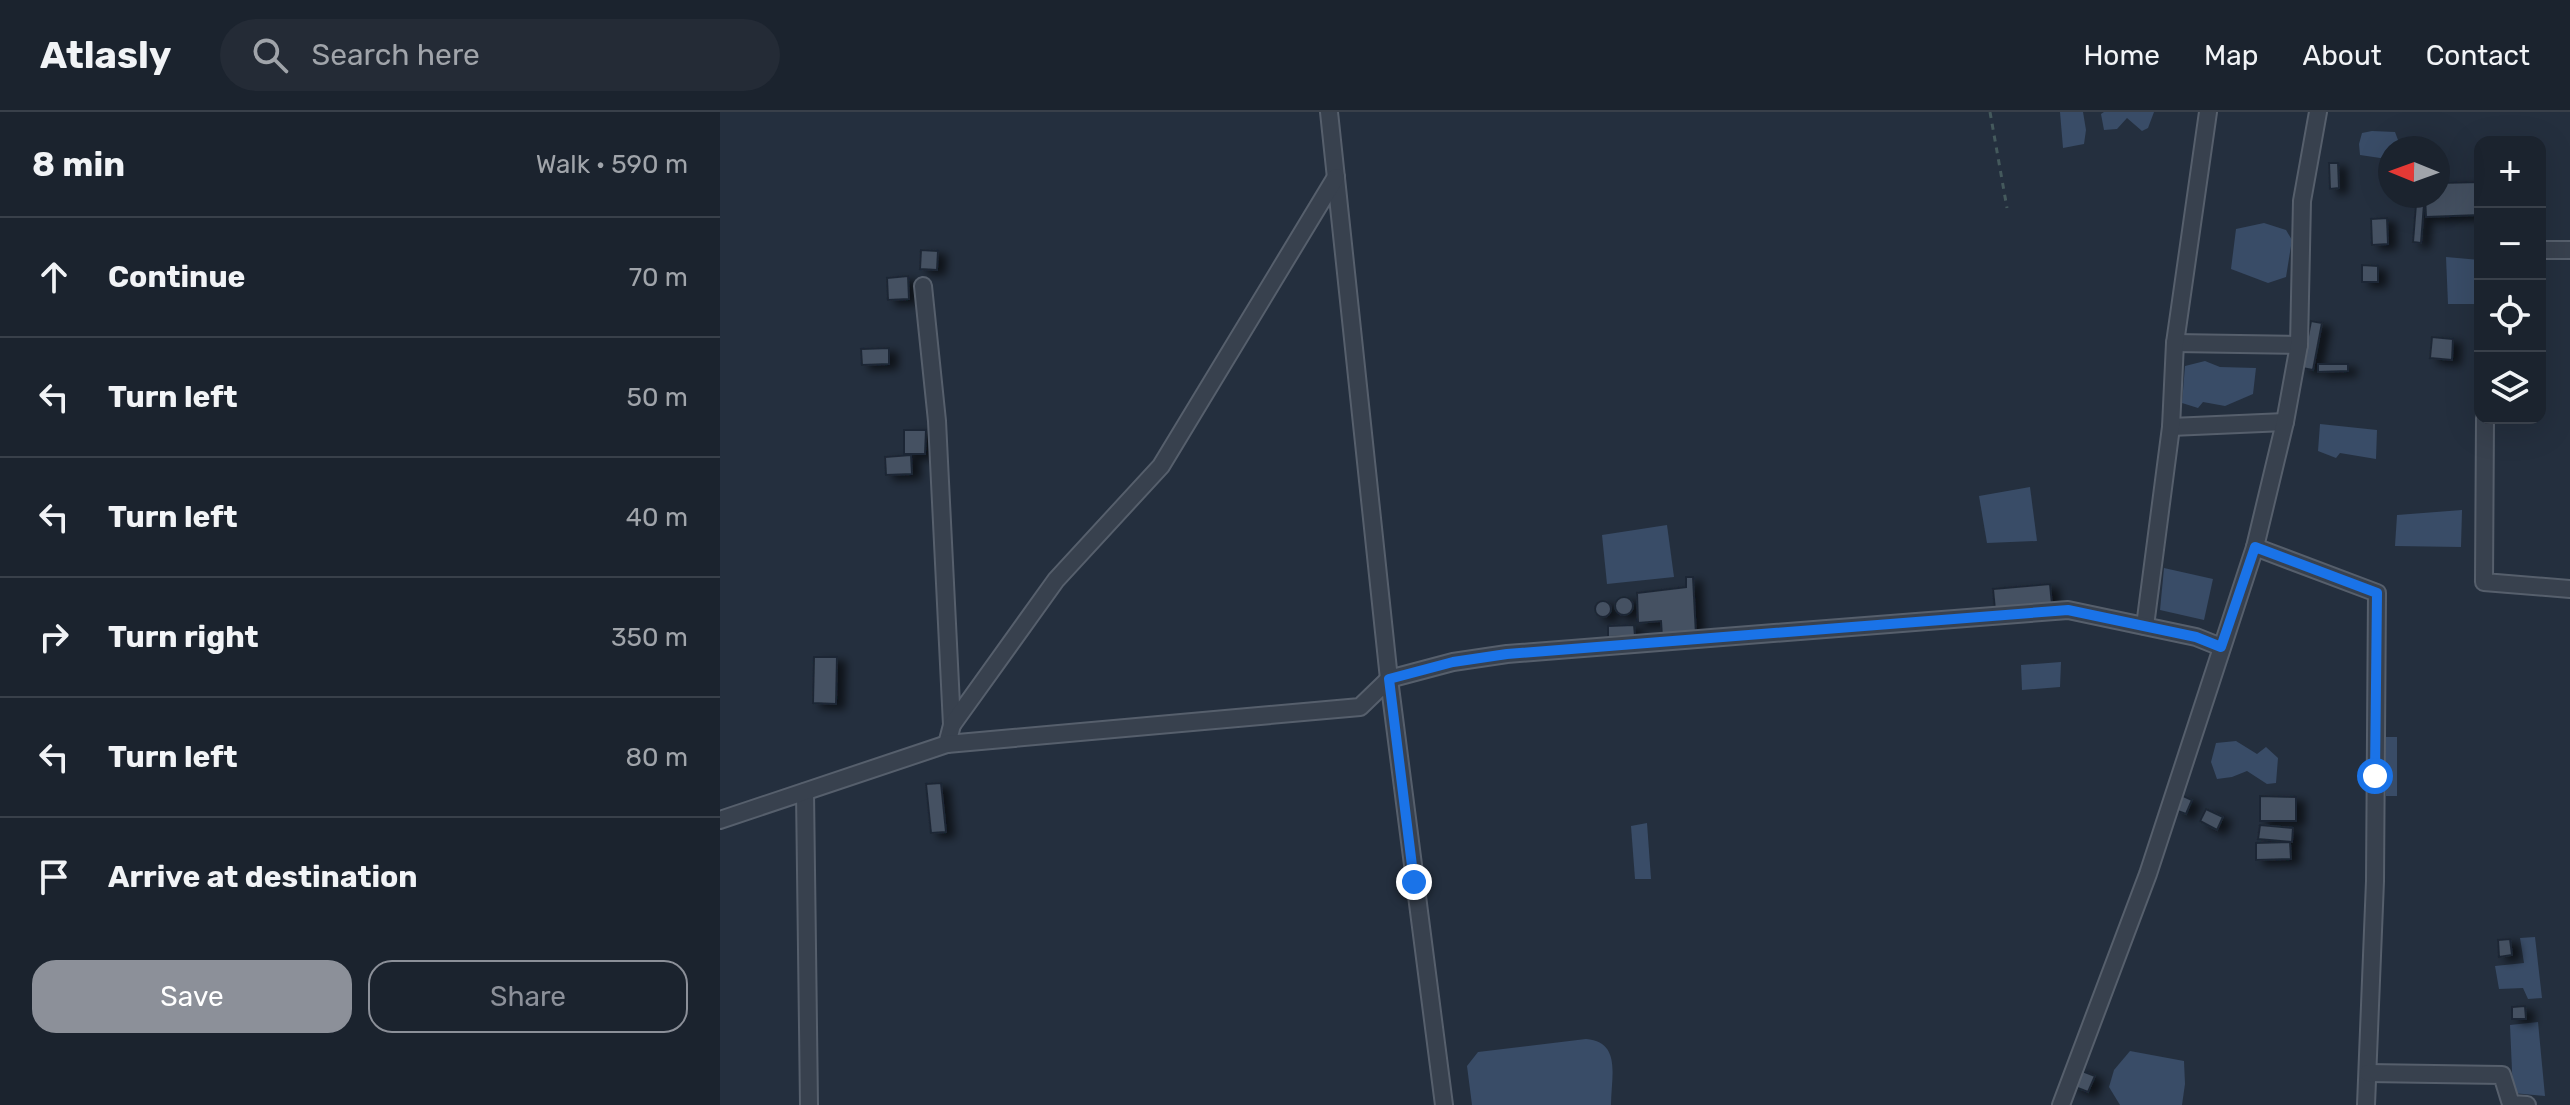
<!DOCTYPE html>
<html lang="en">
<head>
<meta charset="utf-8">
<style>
  body { margin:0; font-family:Rubik,sans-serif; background:#242b36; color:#f1f3f6 }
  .controls { position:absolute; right:24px; top:24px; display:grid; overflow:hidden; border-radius:16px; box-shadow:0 8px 32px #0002 }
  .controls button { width:72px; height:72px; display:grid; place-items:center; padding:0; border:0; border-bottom:2px solid #39404a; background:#1b232e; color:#f1f3f6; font:40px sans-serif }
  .compass { position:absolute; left:1658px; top:24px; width:72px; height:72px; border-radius:50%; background:#1b232e; box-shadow:0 8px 32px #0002; rotate:271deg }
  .stop { position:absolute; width:24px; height:24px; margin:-18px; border:6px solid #1a73e8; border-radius:50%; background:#fff }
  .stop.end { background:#1a73e8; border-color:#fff; box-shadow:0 2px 8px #0008 }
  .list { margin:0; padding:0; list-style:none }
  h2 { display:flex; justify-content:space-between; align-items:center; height:104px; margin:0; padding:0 32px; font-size:34px }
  h2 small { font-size:26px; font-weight:400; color:#a0a4aa }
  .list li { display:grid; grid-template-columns:52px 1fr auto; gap:24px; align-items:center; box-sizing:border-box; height:120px; padding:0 32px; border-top:2px solid #39404a }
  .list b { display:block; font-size:30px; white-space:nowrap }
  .list em { font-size:26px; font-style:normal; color:#a0a4aa }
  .actions { display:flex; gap:16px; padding:24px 32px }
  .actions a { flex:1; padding:18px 0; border:2px solid #8c9099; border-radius:24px; text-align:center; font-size:28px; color:#8c9099 }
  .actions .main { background:#8c9099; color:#fff }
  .icon { flex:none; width:44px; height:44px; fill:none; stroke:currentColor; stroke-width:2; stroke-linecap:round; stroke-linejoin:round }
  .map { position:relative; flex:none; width:1850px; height:993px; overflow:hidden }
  header { display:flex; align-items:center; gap:48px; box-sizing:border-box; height:112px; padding:0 40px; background:#1b232e; border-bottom:2px solid #39404a }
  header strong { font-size:38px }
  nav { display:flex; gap:44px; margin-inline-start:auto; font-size:28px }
  .search { width:560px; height:72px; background:#242b36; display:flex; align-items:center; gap:20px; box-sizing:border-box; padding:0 28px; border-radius:44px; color:#a0a4aa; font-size:30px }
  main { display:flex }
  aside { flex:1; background:#1b232e }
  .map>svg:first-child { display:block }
  .water { fill:#394c67 }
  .building { fill:#455162; stroke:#1f2835; stroke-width:2; filter:url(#shadow) }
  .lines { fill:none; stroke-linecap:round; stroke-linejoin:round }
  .street-casing { stroke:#565f6c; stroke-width:20 }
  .path { stroke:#44595c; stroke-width:3; stroke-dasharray:6 6; stroke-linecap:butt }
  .street { stroke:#38414e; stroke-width:16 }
  .route { stroke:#1a73e8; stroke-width:10 }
</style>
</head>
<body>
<header>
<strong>Atlasly</strong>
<div class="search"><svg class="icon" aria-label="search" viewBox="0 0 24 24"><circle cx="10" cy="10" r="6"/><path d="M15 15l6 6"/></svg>Search here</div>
<nav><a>Home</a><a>Map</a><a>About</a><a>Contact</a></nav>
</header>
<main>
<aside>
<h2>8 min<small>Walk · 590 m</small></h2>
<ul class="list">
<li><svg class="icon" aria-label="ahead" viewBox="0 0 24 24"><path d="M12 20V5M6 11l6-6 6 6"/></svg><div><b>Continue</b></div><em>70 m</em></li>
<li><svg class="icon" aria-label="left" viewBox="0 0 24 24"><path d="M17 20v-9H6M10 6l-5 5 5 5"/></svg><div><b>Turn left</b></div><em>50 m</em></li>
<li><svg class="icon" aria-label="left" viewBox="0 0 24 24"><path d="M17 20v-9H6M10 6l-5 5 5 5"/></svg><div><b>Turn left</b></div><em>40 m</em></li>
<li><svg class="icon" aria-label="right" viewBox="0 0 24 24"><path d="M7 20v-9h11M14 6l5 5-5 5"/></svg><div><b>Turn right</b></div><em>350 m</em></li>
<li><svg class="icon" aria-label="left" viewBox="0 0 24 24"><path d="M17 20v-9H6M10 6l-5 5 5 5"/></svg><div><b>Turn left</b></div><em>80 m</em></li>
<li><svg class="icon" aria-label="arrive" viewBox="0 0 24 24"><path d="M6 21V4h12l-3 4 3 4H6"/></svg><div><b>Arrive at destination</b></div></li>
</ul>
<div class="actions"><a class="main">Save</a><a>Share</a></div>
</aside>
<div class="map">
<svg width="1850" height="993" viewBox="0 0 1850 993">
  <defs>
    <filter id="shadow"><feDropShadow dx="8" dy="4.5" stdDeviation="4" flood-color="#0009"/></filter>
  </defs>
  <rect width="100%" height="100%" fill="#242f3e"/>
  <g class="water">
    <polygon points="1340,0 1363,0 1366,18 1364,32 1343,36"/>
    <polygon points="1384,0 1434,0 1428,16 1422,19 1407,6 1397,17 1384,18 1381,2"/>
    <polygon points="1652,19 1675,20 1678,28 1677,36 1670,36 1670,45 1667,47 1640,43 1639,32 1642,21"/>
    <polygon points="1544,111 1566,118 1572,128 1566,165 1548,171 1511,157 1516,117"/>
    <polygon points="1726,145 1760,148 1760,192 1728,192"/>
    <polygon points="1485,249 1500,255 1536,256 1533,282 1505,294 1483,290 1478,296 1462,291 1465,254"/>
    <polygon points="1600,312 1657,318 1656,347 1620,341 1616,346 1598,339"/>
    <polygon points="1310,375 1317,429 1267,431 1259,384"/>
    <polygon points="1742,398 1741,435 1675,434 1677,403"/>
    <polygon points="947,413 954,465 887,472 882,423"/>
    <polygon points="1444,456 1493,467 1484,508 1440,498"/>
    <polygon points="1341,550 1340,575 1302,578 1301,553"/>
    <polygon points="1665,625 1677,625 1677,684 1666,684"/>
    <polygon points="1516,629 1537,642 1546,635 1558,646 1556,671 1547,672 1527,659 1512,665 1497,667 1491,650 1496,631"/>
    <polygon points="927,711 931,767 915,767 911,714"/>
    <polygon points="1815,825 1822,886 1808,887 1803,876 1779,877 1775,854 1804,851 1800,826"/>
    <polygon points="1818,910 1825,984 1793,981 1790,913"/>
    <path d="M866,927C902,930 891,965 891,993H752L747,954L758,940Z"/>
    <polygon points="1410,939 1464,949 1465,972 1462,993 1400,993 1389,975 1394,958"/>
  </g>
  <g class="building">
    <polygon points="1609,51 1618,51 1619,76 1610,77"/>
    <polygon points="1760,70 1760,103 1706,105 1705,84 1718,84 1718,71"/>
    <polygon points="1696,92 1704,92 1701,131 1693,130"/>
    <polygon points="1667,106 1668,132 1652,133 1651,107"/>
    <polygon points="201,138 218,139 217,158 200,157"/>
    <polygon points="1642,153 1658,154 1658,170 1642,170"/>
    <polygon points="188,164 189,187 168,188 167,166"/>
    <polygon points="1591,209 1602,211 1593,258 1582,256"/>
    <polygon points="1712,225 1733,227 1732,248 1710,246"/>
    <polygon points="169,236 169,252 142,253 141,237"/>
    <polygon points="1598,252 1628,252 1628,259 1598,260"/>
    <polygon points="184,318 206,318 205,342 184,342"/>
    <polygon points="191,343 192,362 166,363 165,345"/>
    <polygon points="966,465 973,465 976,523 942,525 941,509 918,511 917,481 966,475"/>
    <polygon points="1330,472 1332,493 1275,498 1273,477"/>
    <circle cx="904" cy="494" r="9"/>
    <circle cx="883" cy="497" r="8"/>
    <polygon points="914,513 915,524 888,525 888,514"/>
    <polygon points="94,545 117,545 116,592 93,591"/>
    <polygon points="221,671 226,720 211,721 206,672"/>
    <polygon points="1461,683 1472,688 1466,702 1455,698"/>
    <polygon points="1540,684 1576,685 1576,709 1540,709"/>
    <polygon points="1486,697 1503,705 1497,718 1480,709"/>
    <polygon points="1540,713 1573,716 1572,730 1538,727"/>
    <polygon points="1570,730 1571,747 1536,748 1536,731"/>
    <polygon points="1790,827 1792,843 1779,845 1778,828"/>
    <polygon points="1805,894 1806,907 1792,907 1792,895"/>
    <polygon points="1357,957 1375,964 1368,980 1350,973"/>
  </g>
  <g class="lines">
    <defs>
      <g id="street">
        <polyline points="609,0 669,567 724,993"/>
        <polyline points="1820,138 1850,138"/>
        <polyline points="203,174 217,309 232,613"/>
        <polyline points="1455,231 1579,233"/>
        <polyline points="1765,306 1764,470 1850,477"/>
        <polyline points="1451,315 1565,310"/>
        <polyline points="1535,435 1657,481 1655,769 1646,993"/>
        <polyline points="1425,514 1451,315 1455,231 1488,0"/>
        <polyline points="227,632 232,613 336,468 441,354 616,65"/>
        <polyline points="85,680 89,993"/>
        <polyline points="0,708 227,632 640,595 669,567 733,550 787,542 1348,498 1476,525 1501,535"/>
        <polyline points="1648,961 1782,963 1791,992 1807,993"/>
        <polyline points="1341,993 1428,762 1535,435 1565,310 1579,233 1582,89 1598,0"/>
      </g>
    </defs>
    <use href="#street" class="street-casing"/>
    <polyline class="path" points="1270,0 1287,96"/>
    <use href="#street" class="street"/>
  </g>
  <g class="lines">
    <polyline class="route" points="694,770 669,567 733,550 787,542 1348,498 1476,525 1501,535 1535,435 1657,481 1655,664"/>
  </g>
</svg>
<div class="controls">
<button>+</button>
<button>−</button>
<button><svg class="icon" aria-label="locate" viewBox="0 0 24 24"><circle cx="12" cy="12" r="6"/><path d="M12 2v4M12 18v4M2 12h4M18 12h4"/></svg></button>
<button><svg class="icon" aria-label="layers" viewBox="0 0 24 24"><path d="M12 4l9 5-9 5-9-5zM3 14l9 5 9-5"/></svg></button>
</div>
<svg class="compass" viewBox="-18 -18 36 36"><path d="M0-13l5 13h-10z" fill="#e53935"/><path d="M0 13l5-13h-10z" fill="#a0a4aa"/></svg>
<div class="stop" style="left:1655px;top:664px"></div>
<div class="stop end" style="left:694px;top:770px"></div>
</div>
</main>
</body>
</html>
